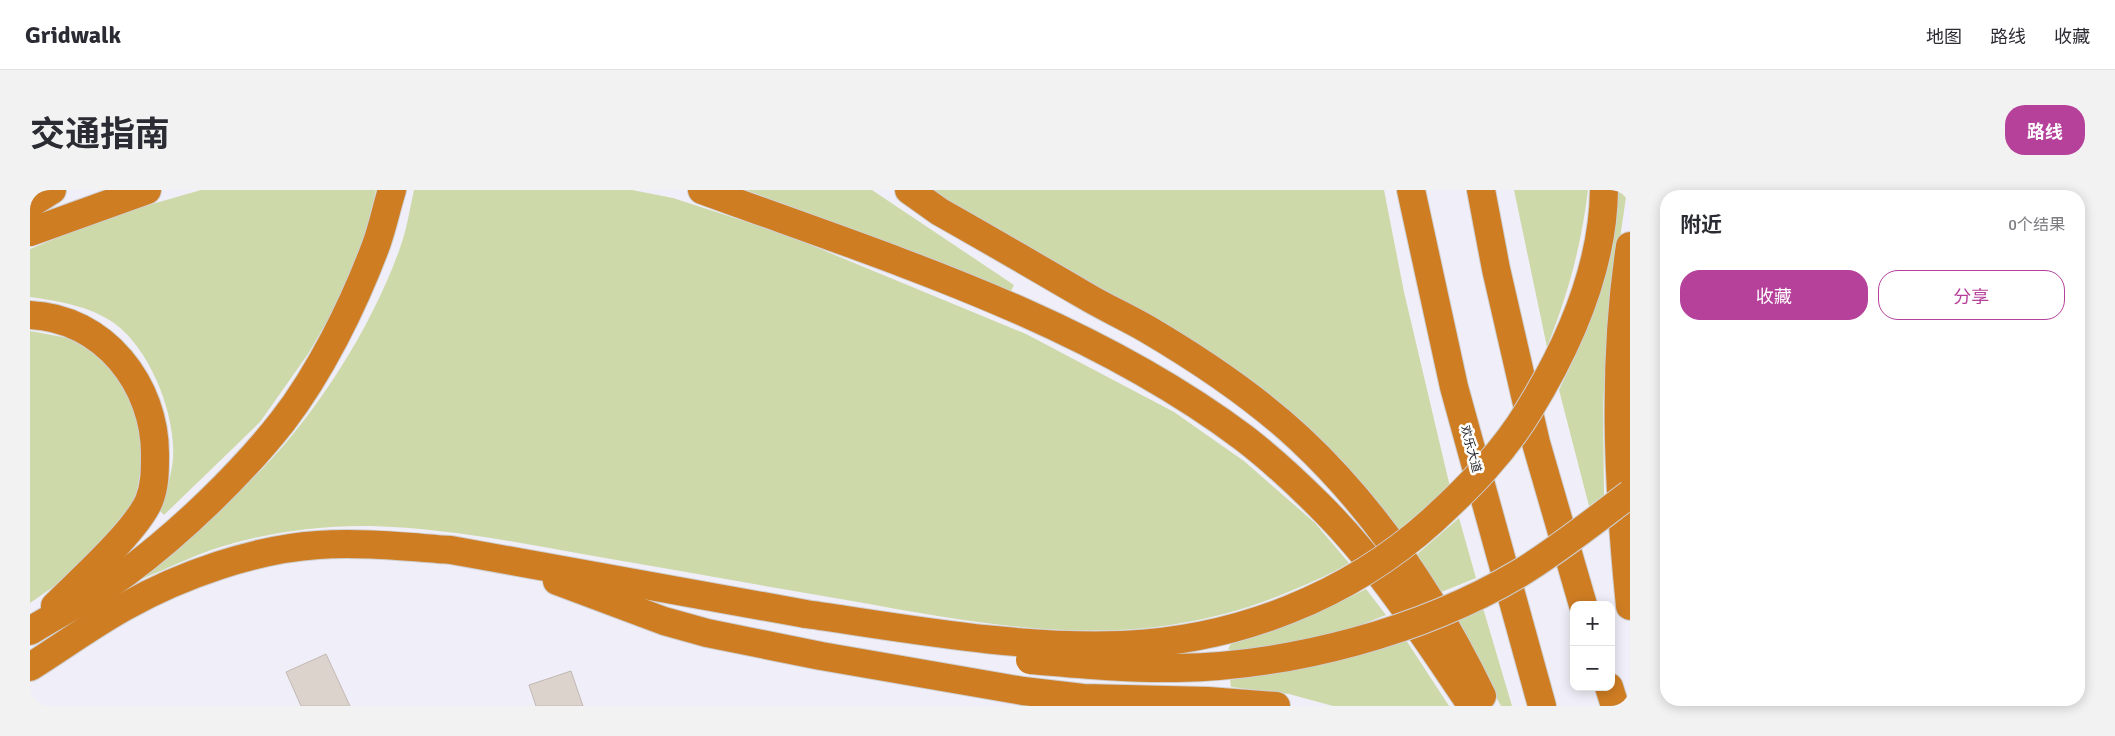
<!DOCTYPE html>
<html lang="zh">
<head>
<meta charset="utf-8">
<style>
  body { margin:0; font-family:Signika,"Noto Sans SC",sans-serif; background:#f2f2f3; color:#2b2b33 }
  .controls { position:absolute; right:15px; bottom:15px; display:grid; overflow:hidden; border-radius:10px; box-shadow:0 2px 12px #0003 }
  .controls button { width:45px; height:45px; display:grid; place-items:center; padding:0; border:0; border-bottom:1px solid #e1e1e2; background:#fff; color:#2b2b33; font:25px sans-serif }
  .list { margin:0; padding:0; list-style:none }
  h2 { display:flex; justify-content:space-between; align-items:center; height:65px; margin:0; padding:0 20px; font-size:21px }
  h2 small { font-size:16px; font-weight:400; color:#7c7c81 }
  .actions { display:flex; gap:10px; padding:15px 20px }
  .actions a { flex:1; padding:11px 0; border:1px solid #b5419a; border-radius:20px; text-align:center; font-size:18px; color:#b5419a }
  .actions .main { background:#b5419a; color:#fff }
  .map { position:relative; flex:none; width:1600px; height:516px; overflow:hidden; border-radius:20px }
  header { display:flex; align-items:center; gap:30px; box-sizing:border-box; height:70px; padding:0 25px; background:#fff; border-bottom:1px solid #e1e1e2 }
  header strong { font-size:24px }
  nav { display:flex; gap:28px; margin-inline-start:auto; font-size:18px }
  .intro { display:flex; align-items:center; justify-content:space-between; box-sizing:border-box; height:120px; padding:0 30px }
  h1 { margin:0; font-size:35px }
  .button { padding:12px 22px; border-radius:20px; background:#b5419a; color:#fff; font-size:18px; font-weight:700 }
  main { display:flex; gap:30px; padding:0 30px }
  aside { flex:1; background:#fff; border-radius:20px; box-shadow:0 2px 12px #0003 }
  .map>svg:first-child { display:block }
  .green { fill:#cdd9a8 }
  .building { fill:#ddd3cd; stroke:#c2b8b3 }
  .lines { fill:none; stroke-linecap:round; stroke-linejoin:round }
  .highway-casing { stroke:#cfcfd0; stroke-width:30 }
  .highway { stroke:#cf7d23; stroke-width:28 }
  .highway-bridge-casing { stroke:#cfcfd0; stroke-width:30; stroke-linecap:butt }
  .highway-bridge { stroke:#cf7d23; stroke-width:28 }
  .labels { text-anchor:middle; stroke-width:5; stroke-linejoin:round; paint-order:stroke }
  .street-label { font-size:12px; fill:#242428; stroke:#fff }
</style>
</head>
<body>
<header>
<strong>Gridwalk</strong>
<nav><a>地图</a><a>路线</a><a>收藏</a></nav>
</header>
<div class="intro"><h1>交通指南</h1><a class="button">路线</a></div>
<main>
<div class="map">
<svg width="1600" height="516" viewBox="0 0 1600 516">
  <rect width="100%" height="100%" fill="#f0eff9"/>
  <g class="green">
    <path d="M171,0H346L331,61L307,114L278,164L230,232L134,325L130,321C136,304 141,287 143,269C146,224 120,159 84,133C60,116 28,111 0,107V59L77,27Z"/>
    <path d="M384,0H602L643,8L754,44L996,144L1144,222L1214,271L1285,333L1319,373C1301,384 1282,392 1263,400C1112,465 977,439 822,411C734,396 646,380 558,365C486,352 414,338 341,336C289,335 231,343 181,360C156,369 131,381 107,391L104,388C148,352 195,318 234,277C290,219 345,131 371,55C377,38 380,18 384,0Z"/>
    <polygon points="716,0 842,0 984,95 980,103 833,43"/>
    <polygon points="901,0 1354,0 1374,102 1420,297 1367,341 1339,306 953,32"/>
    <path d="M1484,0H1558C1551,57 1538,104 1517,157Z"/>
    <polygon points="1586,0 1597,0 1577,139 1573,218 1574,305 1559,316 1529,200 1545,167 1564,116"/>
    <polygon points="0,141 38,148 61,161 78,174 92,191 105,223 110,248 112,269 106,308 98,326 39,386 0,413"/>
    <polygon points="1429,328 1446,388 1409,403 1385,366"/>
    <path d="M1336,399L1356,425C1314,442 1271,457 1225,459C1216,460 1207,462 1198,459L1201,454C1249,441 1292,421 1336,399Z"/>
    <polygon points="1453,418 1482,516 1471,516 1425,430"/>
    <polygon points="1376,450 1419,516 1303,516 1259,504 1201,497 1200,490 1271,477"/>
  </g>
  <g class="building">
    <polygon points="296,464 320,516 271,516 256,482"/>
    <polygon points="541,481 553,516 506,516 499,495"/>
  </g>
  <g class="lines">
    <defs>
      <g id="highway">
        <path d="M672,0C857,68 1054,128 1214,248C1240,268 1265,291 1289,315C1349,374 1395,447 1442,516"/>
        <path d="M879,0L910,22C958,49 1006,77 1054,105C1074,117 1096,127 1117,139C1168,169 1226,208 1270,249C1347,321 1406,411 1452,506"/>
        <polyline points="1381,0 1424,197 1512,516"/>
        <polyline points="1451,0 1466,79 1506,253 1553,415"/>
        <polyline points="0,14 22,0"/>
        <polyline points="0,42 117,0"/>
        <path d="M1600,56C1582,176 1588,296 1600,416"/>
        <path d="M0,125C74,128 126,195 125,266C125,281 125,296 119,311C105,342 51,390 25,416"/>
        <polyline points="527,391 634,431 677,443 791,466 993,501 1053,508 1178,511 1246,516"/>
        <path d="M0,441C32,421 67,404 97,382C151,342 211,284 252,232C290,183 323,116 345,58C352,40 356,19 362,0"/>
        <path d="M0,477C32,457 63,434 96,416C151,385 225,359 288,355C332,352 377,357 421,360L776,424"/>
        <polyline points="1579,497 1585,516"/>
      </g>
    </defs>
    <use href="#highway" class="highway-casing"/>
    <use href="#highway" class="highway"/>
    <defs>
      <g id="highway-bridge">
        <path d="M776,424C880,439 987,459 1093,455C1207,450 1318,407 1403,330C1439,297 1473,263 1499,220C1539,155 1573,78 1574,0"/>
        <path d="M1000,470C1049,474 1098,479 1147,478C1261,476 1391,442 1490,383C1528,360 1564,331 1600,304"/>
      </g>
    </defs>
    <use href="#highway-bridge" class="highway-bridge-casing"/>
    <use href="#highway-bridge" class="highway-bridge"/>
  </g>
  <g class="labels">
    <g class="street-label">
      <text transform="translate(1441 259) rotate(75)" y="4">欢乐大道</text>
    </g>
  </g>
</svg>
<div class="controls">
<button>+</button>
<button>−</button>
</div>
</div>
<aside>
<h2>附近<small>0个结果</small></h2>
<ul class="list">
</ul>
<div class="actions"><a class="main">收藏</a><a>分享</a></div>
</aside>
</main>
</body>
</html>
